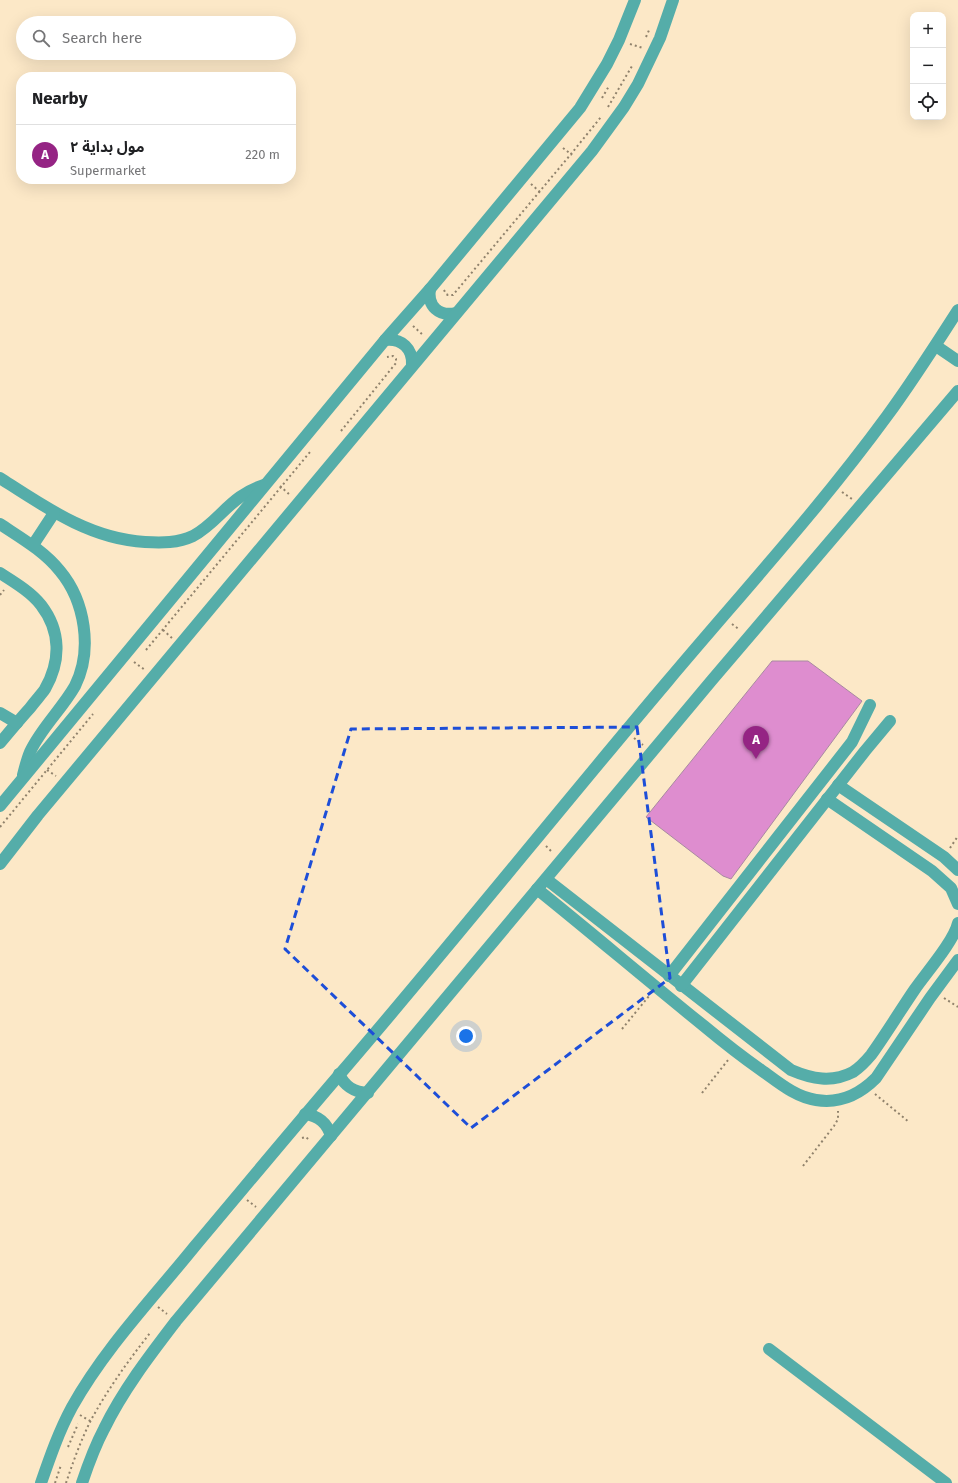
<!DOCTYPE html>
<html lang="en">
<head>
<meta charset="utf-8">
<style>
  body { margin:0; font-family:"Fira Sans","Noto Sans Arabic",sans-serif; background:#f2f2f2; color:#202124 }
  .controls { position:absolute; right:12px; top:12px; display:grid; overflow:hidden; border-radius:8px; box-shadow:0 4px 16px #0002 }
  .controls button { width:36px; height:36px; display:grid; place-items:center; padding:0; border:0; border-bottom:1px solid #e0e0e0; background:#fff; color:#202124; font:20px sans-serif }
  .you { position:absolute; left:466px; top:1036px; width:14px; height:14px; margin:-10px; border:3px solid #fff; border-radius:50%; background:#1a73e8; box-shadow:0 0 0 6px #1a73e833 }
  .badge { display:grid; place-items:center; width:26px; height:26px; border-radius:50%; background:#952484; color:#fff; font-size:13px; font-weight:700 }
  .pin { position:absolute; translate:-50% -33px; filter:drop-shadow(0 1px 2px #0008) }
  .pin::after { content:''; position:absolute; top:21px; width:14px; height:12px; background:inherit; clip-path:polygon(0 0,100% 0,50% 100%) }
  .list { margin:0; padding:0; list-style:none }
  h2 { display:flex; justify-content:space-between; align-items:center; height:52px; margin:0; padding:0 16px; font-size:17px }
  h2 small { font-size:13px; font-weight:400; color:#757577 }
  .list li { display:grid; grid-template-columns:26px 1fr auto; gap:12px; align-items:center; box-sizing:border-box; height:60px; padding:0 16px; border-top:1px solid #e0e0e0 }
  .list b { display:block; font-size:15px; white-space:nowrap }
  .list p { margin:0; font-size:13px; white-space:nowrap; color:#757577 }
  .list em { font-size:13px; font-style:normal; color:#757577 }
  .icon { flex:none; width:22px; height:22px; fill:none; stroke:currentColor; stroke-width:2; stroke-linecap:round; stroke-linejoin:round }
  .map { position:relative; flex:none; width:958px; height:1483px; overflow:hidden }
  .search { position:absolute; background:#fff; box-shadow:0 4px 16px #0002; left:16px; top:16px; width:280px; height:44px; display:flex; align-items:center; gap:10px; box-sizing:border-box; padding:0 14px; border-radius:22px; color:#757577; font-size:15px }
  .panel { position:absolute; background:#fff; box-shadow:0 4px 16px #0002; left:16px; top:72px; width:280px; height:112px; border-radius:16px }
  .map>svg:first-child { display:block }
  .building { fill:#de8dcf; stroke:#a88aa1 }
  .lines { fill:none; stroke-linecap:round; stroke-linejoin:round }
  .path { stroke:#90826c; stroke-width:2; stroke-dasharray:2 3; stroke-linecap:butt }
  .minor { stroke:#55ada9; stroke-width:12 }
  .marked { fill:none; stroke:#1d4ed8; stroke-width:3; stroke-dasharray:8 5; stroke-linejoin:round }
</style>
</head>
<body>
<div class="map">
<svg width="958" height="1483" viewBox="0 0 958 1483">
  <rect width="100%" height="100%" fill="#fce8c7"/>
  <polygon class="building" points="772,661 808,661 862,701 731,879 723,876 646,817"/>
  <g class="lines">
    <g class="path">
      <polyline points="646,37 650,28"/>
      <polyline points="630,44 643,48"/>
      <polyline points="602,98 609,86"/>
      <polyline points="608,107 632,66"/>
      <polyline points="563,148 572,155"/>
      <polyline points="531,184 540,192"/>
      <polyline points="444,290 446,294 448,295 453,295 571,154 601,117"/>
      <polyline points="413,326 423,335"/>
      <polyline points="341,431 396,363 396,359 393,356 387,357"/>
      <polyline points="280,486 290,495"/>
      <polyline points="842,492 852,499"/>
      <polyline points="0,595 4,590"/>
      <polyline points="732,624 740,630"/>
      <polyline points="163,630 172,638"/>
      <polyline points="146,650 310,452"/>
      <polyline points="134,662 145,670"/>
      <polyline points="634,738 643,745"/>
      <polyline points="47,770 56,776"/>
      <polyline points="0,827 93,714"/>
      <polyline points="546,846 553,853"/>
      <polyline points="950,848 958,836"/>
      <polyline points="944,998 958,1007"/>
      <polyline points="622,1029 649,996"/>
      <polyline points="702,1093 728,1060"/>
      <polyline points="875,1094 909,1122"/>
      <polyline points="302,1138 306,1137 310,1141"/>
      <polyline points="803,1166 834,1126 838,1119 838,1111"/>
      <polyline points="247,1200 256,1207"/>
      <polyline points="158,1307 167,1314"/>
      <polyline points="80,1415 92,1422"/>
      <polyline points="68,1447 78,1424"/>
      <polyline points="55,1483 61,1465"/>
      <path d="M66,1483C73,1462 81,1440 91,1420C108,1389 128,1361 150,1333"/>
    </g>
    <g class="minor">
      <path d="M430,289C427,306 439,317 456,313"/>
      <path d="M385,340C402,338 413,349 412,365"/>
      <polyline points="936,346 958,361"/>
      <path d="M0,478C45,507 90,539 145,542C162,543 178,543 193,536C212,526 223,509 240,497C247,492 255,488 264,485"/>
      <path d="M0,524C21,538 44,551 60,571C85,601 93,650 75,686C62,709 41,728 30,752C27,759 25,767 23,775"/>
      <polyline points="33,545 54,513"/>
      <path d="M0,573C14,582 31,592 41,605C61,631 61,661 45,689C41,695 35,701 30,708C20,719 10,731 0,743"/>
      <polyline points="0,713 17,723"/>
      <polyline points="838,785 944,857 958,870"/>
      <polyline points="827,799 932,871 951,888 958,904"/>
      <polyline points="0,806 385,340 430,289 580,108 607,64 619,40 635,0"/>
      <polyline points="0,864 38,815 592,151 624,107 638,84 660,38 673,0"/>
      <path d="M546,879L791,1070C812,1079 832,1083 853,1072C859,1068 866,1061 871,1055C886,1034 900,1011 915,989C926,973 954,941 958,923"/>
      <path d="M537,889C593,934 648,981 704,1026C722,1041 741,1056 761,1070C778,1082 795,1097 816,1100C840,1104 860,1094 876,1078L930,998L958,960"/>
      <polyline points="669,976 852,742 870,705"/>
      <polyline points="681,986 865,751 890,721"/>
      <path d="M339,1074C345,1087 354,1092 368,1093"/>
      <path d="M305,1114C319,1116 327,1123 331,1136"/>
      <polyline points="769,1349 946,1483"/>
      <path d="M41,1483C50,1457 59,1431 72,1407C105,1348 153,1298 195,1246C243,1189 291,1131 340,1074C451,945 557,812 667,682C741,594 819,509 887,416C912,382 935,346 958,310"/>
      <path d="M82,1483C88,1465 95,1446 104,1429C123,1390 150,1355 176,1321L712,680L958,391"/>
    </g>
  </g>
  <path class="marked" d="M637,727L670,978L471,1128L285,949L351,729Z"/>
</svg>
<div class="controls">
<button>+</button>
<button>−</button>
<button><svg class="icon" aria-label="locate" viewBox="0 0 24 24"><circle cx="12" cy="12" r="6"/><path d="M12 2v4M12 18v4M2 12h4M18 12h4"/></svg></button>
</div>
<div class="you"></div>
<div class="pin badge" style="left:756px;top:759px">A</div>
<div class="search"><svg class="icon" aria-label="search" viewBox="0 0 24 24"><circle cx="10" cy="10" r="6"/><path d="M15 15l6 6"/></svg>Search here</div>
<section class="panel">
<h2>Nearby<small></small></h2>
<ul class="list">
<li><span class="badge">A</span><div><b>مول بداية ۲</b><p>Supermarket</p></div><em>220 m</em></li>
</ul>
</section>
</div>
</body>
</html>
